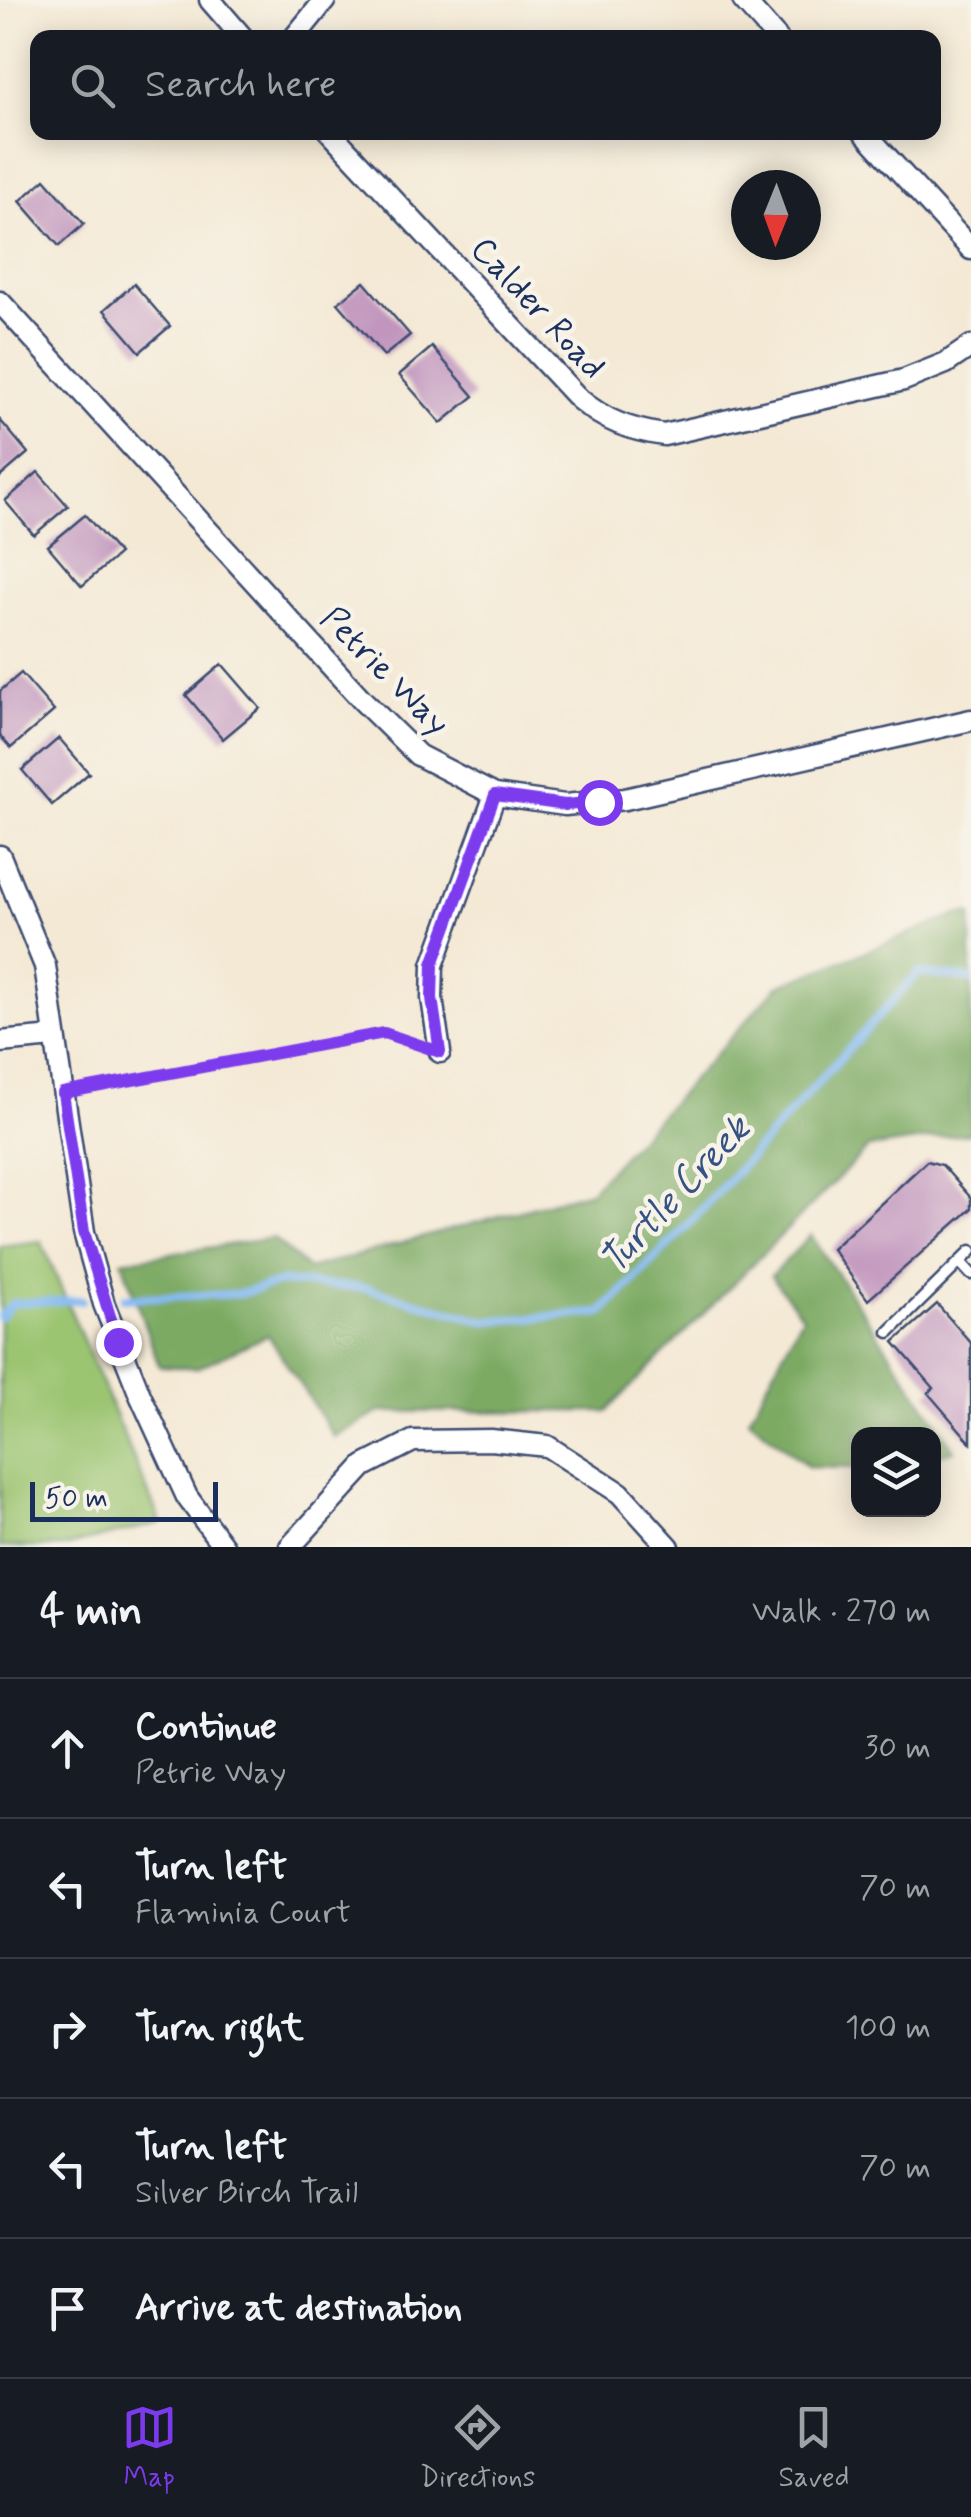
<!DOCTYPE html>
<html lang="en">
<head>
<meta charset="utf-8">
<style>
  body { margin:0; font-family:Mynerve,sans-serif; background:#20242c; color:#f1f3f6 }
  .controls { position:absolute; right:30px; bottom:30px; display:grid; overflow:hidden; border-radius:20px; box-shadow:0 5px 25px #0003 }
  .controls button { width:90px; height:90px; display:grid; place-items:center; padding:0; border:0; border-bottom:2px solid #363941; background:#171b24; color:#f1f3f6; font:50px sans-serif }
  .compass { position:absolute; left:731px; top:170px; width:90px; height:90px; border-radius:50%; background:#171b24; box-shadow:0 5px 25px #0003; rotate:181deg }
  .scale { position:absolute; left:30px; bottom:25px; width:188px; box-sizing:border-box; padding-left:10px; border:5px solid #1b2f5e; border-top:0; font-size:28px; line-height:35px; white-space:nowrap; color:#1b2f5e; -webkit-text-stroke:8px #f7f3e8; paint-order:stroke }
  .stop { position:absolute; width:30px; height:30px; margin:-22px; border:8px solid #7c3aed; border-radius:50%; background:#fff }
  .stop.end { background:#7c3aed; border-color:#fff; box-shadow:0 2px 10px #0008 }
  .list { margin:0; padding:0; list-style:none }
  h2 { display:flex; justify-content:space-between; align-items:center; height:130px; margin:0; padding:0 40px; font-size:42px }
  h2 small { font-size:32px; font-weight:400; color:#9ea1a6 }
  .list li { display:grid; grid-template-columns:65px 1fr auto; gap:30px; align-items:center; box-sizing:border-box; height:140px; padding:0 40px; border-top:2px solid #363941 }
  .list b { display:block; font-size:38px; white-space:nowrap }
  .list p { margin:0; font-size:32px; white-space:nowrap; color:#9ea1a6 }
  .list em { font-size:32px; font-style:normal; color:#9ea1a6 }
  .icon { flex:none; width:55px; height:55px; fill:none; stroke:currentColor; stroke-width:2; stroke-linecap:round; stroke-linejoin:round }
  .map { position:relative; flex:none; width:971px; height:1547px; overflow:hidden }
  .search { position:absolute; background:#171b24; box-shadow:0 5px 25px #0003; left:30px; right:30px; top:30px; height:110px; display:flex; align-items:center; gap:25px; box-sizing:border-box; padding:0 35px; border-radius:20px; color:#9ea1a6; font-size:38px }
  .sheet { height:830px; background:#171b24 }
  nav { display:flex; justify-content:space-around; align-items:center; box-sizing:border-box; height:140px; border-top:2px solid #363941; background:#171b24; font-size:28px; color:#9ea1a6 }
  nav a { display:grid; justify-items:center; gap:5px }
  nav .on { color:#7c3aed }
  .map>svg:first-child { display:block }
  .green { fill:#9cc572; stroke:#5c7a68; stroke-width:2.5 }
  .forest { fill:#7daa64; stroke:#4c6c61; stroke-width:2.5 }
  .lines { fill:none; stroke-linecap:round; stroke-linejoin:round }
  .stream { stroke:#85bbf4; stroke-width:8 }
  .building { fill:#c195be }
  .lane-casing { stroke:#3c4b70; stroke-width:15 }
  .street-casing { stroke:#3c4b70; stroke-width:25 }
  .path { stroke:#3c4b70; stroke-width:5; stroke-dasharray:2.5 8; stroke-linecap:butt }
  .lane { stroke:#fff; stroke-width:10 }
  .street { stroke:#fff; stroke-width:20 }
  .route { stroke:#7c3aed; stroke-width:12 }
  .labels { text-anchor:middle; stroke-width:9; stroke-linejoin:round; paint-order:stroke }
  .street-label { font-size:35px; fill:#1b2f5e; stroke:#f7f3e8 }
  .water-label { font-size:38px; font-style:italic; fill:#365284; stroke:#f7f3e8 }
</style>
</head>
<body>
<div class="map">
<svg width="971" height="1547" viewBox="0 0 971 1547">
  <rect width="100%" height="100%" fill="#f7f3e8"/>
  <filter id="ink" filterUnits="userSpaceOnUse"><feTurbulence type="fractalNoise" baseFrequency=".01" numOctaves="2"/><feDisplacementMap in="SourceGraphic" scale="20" xChannelSelector="R" yChannelSelector="G"/><feConvolveMatrix kernelMatrix="1 2 1 2 8 2 1 2 1" color-interpolation-filters="sRGB"/></filter>
  <filter id="wash" filterUnits="userSpaceOnUse"><feTurbulence type="fractalNoise" baseFrequency=".0048" numOctaves="4" result="noise"/><feDisplacementMap in="SourceGraphic" scale="40" xChannelSelector="R" yChannelSelector="G"/><feGaussianBlur stdDeviation="2.25" result="paint"/><feColorMatrix in="noise" values="0 0 0 0 0 0 0 0 0 0 0 0 0 0 0 0 0 1.4 0 .05"/><feComposite in="paint" operator="in"/></filter>
  <g filter="url(#wash)">
    <rect width="100%" height="100%" fill="#f4e9d5"/>
    <polygon class="green" points="41,1241 161,1523 63,1547 0,1547 0,1246"/>
    <g class="forest">
      <polygon points="960,914 971,914 971,1133 868,1148 607,1411 380,1412 334,1437 268,1335 197,1368 159,1366 122,1261 273,1238 308,1269 590,1191 778,986"/>
      <polygon points="811,1235 938,1424 954,1451 934,1456 934,1434 858,1434 858,1468 809,1467 749,1419 802,1316 771,1276"/>
    </g>
    <g class="lines">
      <g class="stream">
        <polyline points="124,1298 240,1294 281,1282 366,1288 485,1321 601,1313 686,1227 918,973 971,979"/>
        <polyline points="0,1317 13,1303 82,1300"/>
      </g>
    </g>
    <g id="blocks">
      <g class="building">
        <polygon points="45,179 84,224 59,246 20,201"/>
        <polygon points="364,282 410,335 384,356 338,303"/>
        <polygon points="134,284 170,326 140,352 104,310"/>
        <polygon points="432,347 474,396 441,423 399,375"/>
        <polygon points="0,420 28,453 0,477"/>
        <polygon points="38,472 68,506 34,535 5,501"/>
        <polygon points="85,515 119,554 82,586 48,546"/>
        <polygon points="222,664 260,708 223,739 186,695"/>
        <polygon points="21,673 54,711 11,748 0,736 0,691"/>
        <polygon points="59,738 89,773 52,805 22,770"/>
        <polygon points="927,1161 942,1165 971,1198 971,1209 868,1300 832,1249"/>
        <polygon points="937,1304 971,1343 971,1443 928,1393 934,1388 894,1342"/>
      </g>
    </g>
  </g>
  <g filter="url(#ink)">
    <use href="#blocks" fill-opacity="0" stroke="#3c4b70" stroke-width="2.5"/>
    <g class="lines">
      <defs>
        <g id="lane">
          <polyline points="960,1262 971,1274"/>
          <polyline points="889,1332 971,1251"/>
        </g>
        <g id="street">
          <polyline points="210,0 243,38"/>
          <polyline points="743,0 777,38"/>
          <polyline points="294,38 325,0"/>
          <path d="M330,132L579,399C605,421 630,430 664,435L904,380L946,363L971,346"/>
          <polyline points="864,132 971,249"/>
          <polyline points="0,302 363,701 418,755 495,795 565,805 625,799 971,720"/>
          <polyline points="0,856 45,966 84,1232 104,1304 140,1395 187,1497 224,1547"/>
          <polyline points="0,1042 54,1037"/>
          <polyline points="440,1052 432,998 433,965 495,795"/>
          <polyline points="290,1547 364,1466 413,1441 491,1440 547,1446 620,1493 669,1547"/>
        </g>
      </defs>
      <use href="#lane" class="lane-casing"/>
      <use href="#street" class="street-casing"/>
      <polyline class="path" points="85,1089 384,1033 417,1044"/>
      <use href="#lane" class="lane"/>
      <use href="#street" class="street"/>
    </g>
  </g>
  <g class="lines" filter="url(#ink)">
    <polyline class="route" points="118,1342 84,1232 63,1093 384,1033 440,1052 432,998 433,964 495,795 565,805 599,802"/>
  </g>
  <g class="labels">
    <g class="street-label">
      <text transform="translate(539 307) rotate(47)" y="12">Calder Road</text>
      <text transform="translate(386 670) rotate(45)" y="12">Petrie Way</text>
    </g>
    <g class="water-label">
      <text transform="translate(674 1194) rotate(-47)" y="13">Turtle Creek</text>
    </g>
  </g>
</svg>
<div class="controls">
<button><svg class="icon" aria-label="layers" viewBox="0 0 24 24"><path d="M12 4l9 5-9 5-9-5zM3 14l9 5 9-5"/></svg></button>
</div>
<svg class="compass" viewBox="-18 -18 36 36"><path d="M0-13l5 13h-10z" fill="#e53935"/><path d="M0 13l5-13h-10z" fill="#9ea1a6"/></svg>
<div class="scale">50 m</div>
<div class="stop" style="left:599px;top:802px"></div>
<div class="stop end" style="left:118px;top:1342px"></div>
<div class="search"><svg class="icon" aria-label="search" viewBox="0 0 24 24"><circle cx="10" cy="10" r="6"/><path d="M15 15l6 6"/></svg>Search here</div>
</div>
<section class="sheet">
<h2>4 min<small>Walk · 270 m</small></h2>
<ul class="list">
<li><svg class="icon" aria-label="ahead" viewBox="0 0 24 24"><path d="M12 20V5M6 11l6-6 6 6"/></svg><div><b>Continue</b><p>Petrie Way</p></div><em>30 m</em></li>
<li><svg class="icon" aria-label="left" viewBox="0 0 24 24"><path d="M17 20v-9H6M10 6l-5 5 5 5"/></svg><div><b>Turn left</b><p>Flaminia Court</p></div><em>70 m</em></li>
<li><svg class="icon" aria-label="right" viewBox="0 0 24 24"><path d="M7 20v-9h11M14 6l5 5-5 5"/></svg><div><b>Turn right</b></div><em>100 m</em></li>
<li><svg class="icon" aria-label="left" viewBox="0 0 24 24"><path d="M17 20v-9H6M10 6l-5 5 5 5"/></svg><div><b>Turn left</b><p>Silver Birch Trail</p></div><em>70 m</em></li>
<li><svg class="icon" aria-label="arrive" viewBox="0 0 24 24"><path d="M6 21V4h12l-3 4 3 4H6"/></svg><div><b>Arrive at destination</b></div></li>
</ul>
</section>
<nav>
<a class="on"><svg class="icon" aria-label="map" viewBox="0 0 24 24"><path d="M3 6l6-2 6 2 6-2v14l-6 2-6-2-6 2zM9 4v14M15 6v14"/></svg>Map</a>
<a><svg class="icon" aria-label="directions" viewBox="0 0 24 24"><path d="M12 3l9 9-9 9-9-9zM9 14v-3h6M13 9l2 2-2 2"/></svg>Directions</a>
<a><svg class="icon" aria-label="saved" viewBox="0 0 24 24"><path d="M7 4h10v16l-5-4-5 4z"/></svg>Saved</a>
</nav>
</body>
</html>
